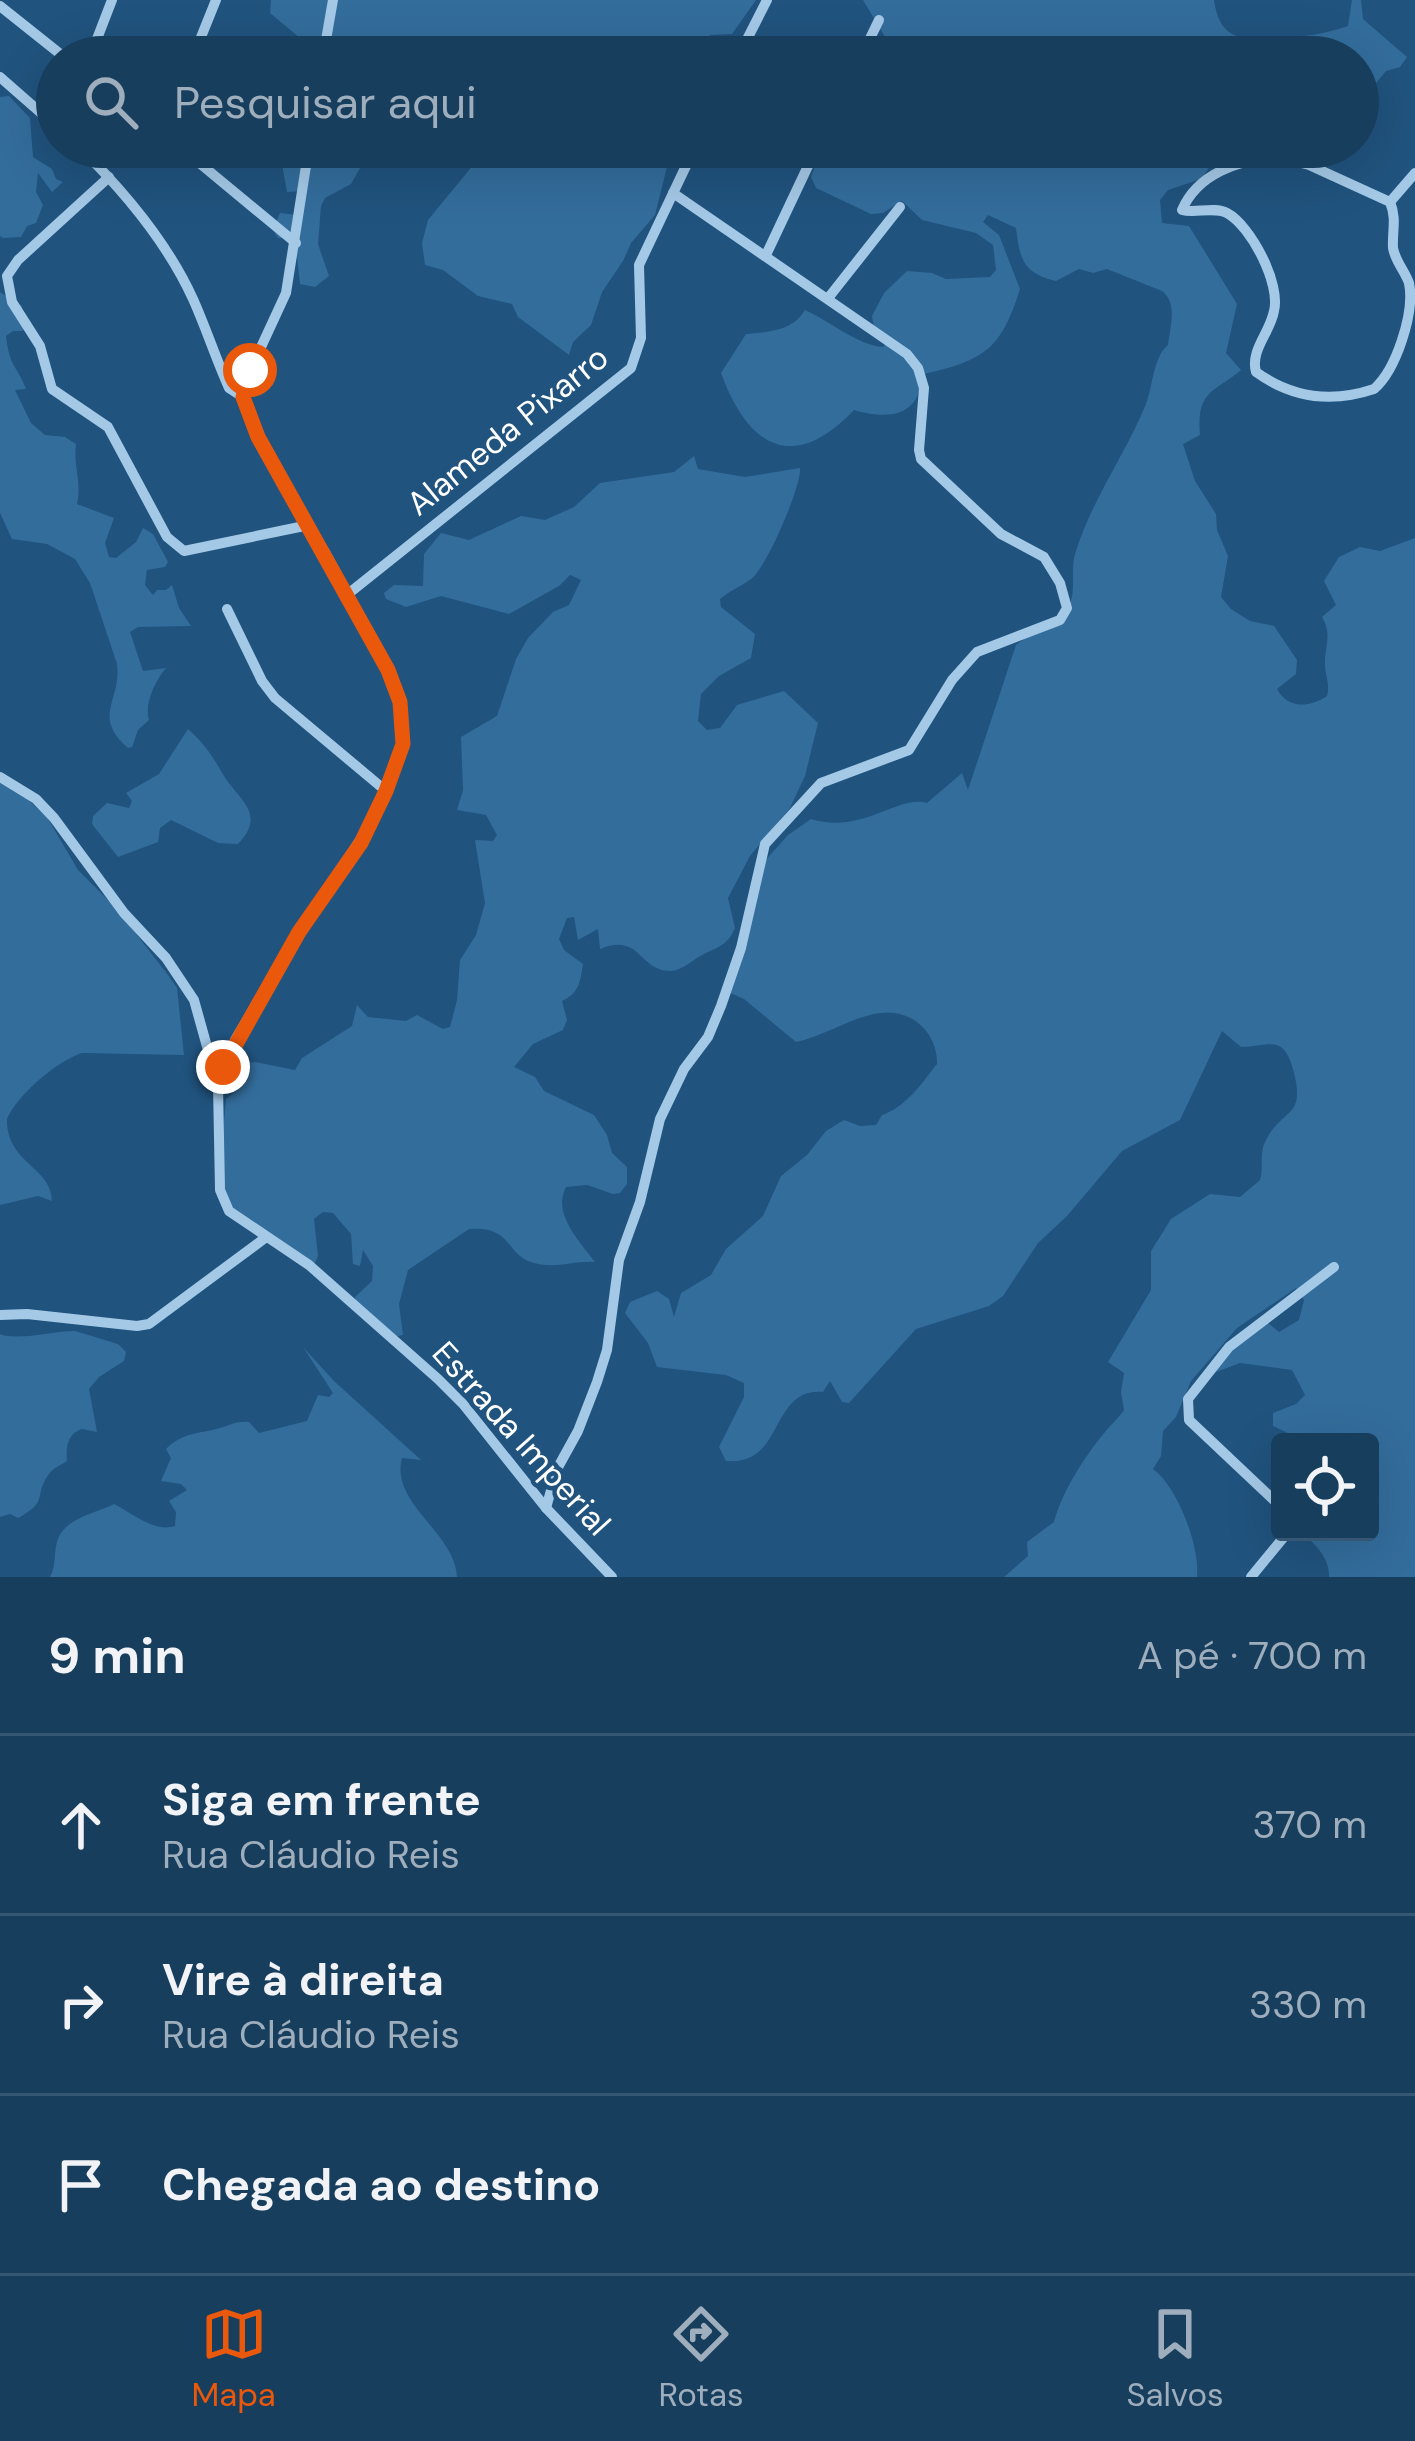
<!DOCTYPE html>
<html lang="pt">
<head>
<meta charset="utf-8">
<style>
  body { margin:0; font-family:"DM Sans",sans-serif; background:#254967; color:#f1f3f6 }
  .controls { position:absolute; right:36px; bottom:36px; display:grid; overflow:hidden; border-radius:12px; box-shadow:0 12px 48px #0002 }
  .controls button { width:108px; height:108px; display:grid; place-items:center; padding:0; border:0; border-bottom:3px solid #365773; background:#183e5e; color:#f1f3f6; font:60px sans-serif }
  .stop { position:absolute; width:36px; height:36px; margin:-27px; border:9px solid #ea580c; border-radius:50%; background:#fff }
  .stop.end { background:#ea580c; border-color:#fff; box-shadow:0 3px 12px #0008 }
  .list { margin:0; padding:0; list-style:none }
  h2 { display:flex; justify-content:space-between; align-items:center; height:156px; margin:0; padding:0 48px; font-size:51px }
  h2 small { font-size:39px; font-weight:400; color:#9faebc }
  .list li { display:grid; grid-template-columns:78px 1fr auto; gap:36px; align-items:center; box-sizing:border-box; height:180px; padding:0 48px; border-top:3px solid #365773 }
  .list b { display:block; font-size:45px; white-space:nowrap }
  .list p { margin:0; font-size:39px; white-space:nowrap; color:#9faebc }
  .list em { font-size:39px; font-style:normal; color:#9faebc }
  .icon { flex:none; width:66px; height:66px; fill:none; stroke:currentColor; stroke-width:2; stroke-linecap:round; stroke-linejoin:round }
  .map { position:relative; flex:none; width:1415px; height:1577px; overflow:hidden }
  .search { position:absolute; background:#183e5e; box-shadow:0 12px 48px #0002; left:36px; right:36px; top:36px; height:132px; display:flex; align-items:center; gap:30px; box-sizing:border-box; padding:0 42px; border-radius:66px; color:#9faebc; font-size:45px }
  .sheet { height:696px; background:#183e5e }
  nav { display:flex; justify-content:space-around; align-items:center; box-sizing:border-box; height:168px; border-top:3px solid #365773; background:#183e5e; font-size:33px; color:#9faebc }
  nav a { display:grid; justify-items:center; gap:6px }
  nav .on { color:#ea580c }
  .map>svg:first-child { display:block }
  .green { fill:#336d9c }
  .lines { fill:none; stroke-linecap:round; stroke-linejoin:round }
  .minor { stroke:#a4c9e7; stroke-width:10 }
  .route { stroke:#ea580c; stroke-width:15 }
  .labels { text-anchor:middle; stroke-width:9; stroke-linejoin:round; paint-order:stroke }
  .street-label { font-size:33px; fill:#fff; stroke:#20537e }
</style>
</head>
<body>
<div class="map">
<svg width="1415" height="1577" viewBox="0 0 1415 1577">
  <rect width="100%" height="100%" fill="#20537e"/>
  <g class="green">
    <polygon points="271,0 756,0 732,34 710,35 700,46 689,43 680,57 313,57 300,38 270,13"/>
    <path d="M863,0H1214C1220,44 1246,39 1280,38C1303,37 1325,34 1348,26L1352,0H1361L1363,19L1407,57L1400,67L1386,71L1359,104L1358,57H928L925,47L903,37L894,45L888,42Z"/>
    <polygon points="9,96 30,118 33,157 52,169 56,179 63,182 52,192 38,173 36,192 43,205 36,223 27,226 21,237 3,238 0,236 0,97"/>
    <polygon points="288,147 372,147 351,184 325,198 321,206 318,244 329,276 315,287 300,284 295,239 278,238 273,230 280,213 297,215 303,191 287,192 282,165"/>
    <polygon points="463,147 672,147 655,215 631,243 623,261 602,292 591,325 573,342 569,355 518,317 512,304 478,296 443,270 425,265 422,243 428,220 474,164 472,155"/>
    <path d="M822,147H1224L1201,179L1168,190L1160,200L1162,223L1189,226L1237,304L1226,353L1241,370C1215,392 1196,390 1200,435L1183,444L1195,481L1216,514L1217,530L1228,556L1221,597L1231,609L1250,621L1274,626L1297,660L1296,674L1277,689C1288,709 1309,708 1327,696C1330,684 1326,679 1325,666C1324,647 1333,636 1322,617L1336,605L1324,581L1339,557L1360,547L1380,551L1415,538V1577H1329C1330,1558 1315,1544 1301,1532H1370V1442H1307L1273,1426V1413L1296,1404L1305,1395L1292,1370L1240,1363L1216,1372L1234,1341L1267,1322L1279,1332L1299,1320L1304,1300L1296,1288L1237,1328L1191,1381L1176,1417L1163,1431L1161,1456L1153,1469C1178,1487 1200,1547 1197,1577H1004L1028,1556L1027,1542L1054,1522C1062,1492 1084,1457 1105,1432C1111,1424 1118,1419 1124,1410L1121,1392L1124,1373L1108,1362L1151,1290V1251L1171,1219L1210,1194L1240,1197L1260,1180C1264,1167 1259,1154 1265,1142C1282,1106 1307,1120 1293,1069C1283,1033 1268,1047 1241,1047L1222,1031L1180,1120L1122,1151L1067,1216L1038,1243L1003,1296L989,1306L916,1329L849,1403L842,1402L830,1381L823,1392C769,1387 785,1467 726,1461L719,1447L744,1397V1383L726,1375L657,1367L648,1343L625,1313L630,1302L657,1291L669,1299L674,1317L681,1293L711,1275L726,1249L763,1216L781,1176L807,1155L826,1131L844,1120L860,1126L876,1125L882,1115C906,1107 922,1083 937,1064C938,1034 912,1008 880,1013C851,1017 825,1036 796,1042L744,999L728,992L762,864L788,835L811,819C862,835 898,794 927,803L962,773L968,790L1016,645C1032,631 1059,627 1068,608C1077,592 1070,572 1075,554C1091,501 1125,455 1146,404C1153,386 1153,357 1168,345C1170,327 1178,303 1162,291L1107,269L1093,273L1079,269L1056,281C1023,273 1020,260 1016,228L988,215L983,222L999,235L1020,289C1001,349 985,360 924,374C920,383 919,397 913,403C899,420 871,415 854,410C794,473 749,449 721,373L746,334C768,332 793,331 805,310C830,321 857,345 883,347L886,343L874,327L872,316L884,293L907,271L932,273L946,279L990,277L996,270L993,245L976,233L922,220L902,201L883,213L871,214L816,188L811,177Z"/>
    <path d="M0,292L22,306L23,331H13L6,336C10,369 16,363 26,389L15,390L31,423L45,435L65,437L76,444C73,465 82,482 77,504L114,518L105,543L109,557L116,558L136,542L143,528L153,534L168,562L165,567L147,570L145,585L153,595L157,590H166L172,585L179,608L191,626L138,627L130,632L143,671L166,668C155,681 144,704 149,720L138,730L132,747L128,748C91,716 122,700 117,664L90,583L75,559L47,544L12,539L0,513Z"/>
    <path d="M694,456L698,469L745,477L800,468C802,485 767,567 751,579C742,586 729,591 720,599L721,607L755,634L751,658L719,676L701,694L698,721L707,730L720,728L737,705L784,691L818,723L805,776L790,808L750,856L728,898L735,928C728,944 721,946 706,953C694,958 684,970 671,971C638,971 641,932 600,949L598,929L578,940L574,917L567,918L559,939L564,950L583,964C580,981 580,993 562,1001L567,1020L563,1030L533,1044L514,1067L535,1077L544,1091L594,1115L607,1135L612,1153L627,1167V1184L620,1193L613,1194L587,1185L566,1187C552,1213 579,1241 595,1262C573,1260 552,1271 528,1261C506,1251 510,1226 469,1229L408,1270L399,1304L403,1335L393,1337L357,1308L355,1297L372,1281L373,1266L363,1250L360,1266L353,1264L351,1234L333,1213L323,1212L314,1219L318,1256L315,1263L308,1264L222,1199L219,1178L226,1099L237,1090L242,1064L255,1062L295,1070L302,1058L352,1026L357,1005L368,1017L406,1021L417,1015L443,1029L450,1027L457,1000L460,960L476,935L485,903L475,840L493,841L497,835L486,815L457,810L463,790L461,737L497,716L516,659L528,638L553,612L569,605L581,580L570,575L559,586L509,614L441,596L406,607L386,599L384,593L394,585L423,586L424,554L441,533L469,540L521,516L545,520L574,507L600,483L674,472Z"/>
    <path d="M188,729C205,744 213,757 224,776C239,800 267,814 238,844L218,843L171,820L160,828L158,842L118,857L92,824L93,816L107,803L129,808L132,801L126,793L159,774Z"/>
    <path d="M0,781L21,793L47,817L78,870L116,908L168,975L177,988L184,1055L82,1053C57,1061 17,1095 7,1119C6,1163 52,1167 52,1201L38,1196L0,1205Z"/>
    <path d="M75,1331L118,1344L126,1352L124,1361L99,1377L89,1389L97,1432L82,1429C67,1434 66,1447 67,1461C61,1465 53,1468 49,1474C33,1495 50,1501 18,1518L10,1514L0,1517V1334C18,1341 53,1331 75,1331Z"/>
    <path d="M303,1347L334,1381L421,1460L402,1458C390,1504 455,1532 457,1577H50C57,1564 53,1552 58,1539C65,1518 97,1513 114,1504C132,1513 155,1533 175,1526L176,1512L169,1501L187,1490L181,1484L161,1481L171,1458L166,1449C183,1432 199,1434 220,1428C232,1425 235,1421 249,1422L259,1433L307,1421L318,1395L329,1397L333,1393Z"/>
  </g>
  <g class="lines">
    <g class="minor">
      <polyline points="0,6 64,57"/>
      <polyline points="90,57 112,0"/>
      <polyline points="193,57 216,0"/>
      <polyline points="323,57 333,0"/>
      <polyline points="738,57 767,0"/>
      <polyline points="861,57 879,20"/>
      <polyline points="0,77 57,127"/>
      <path d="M79,147C123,190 167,242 193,299C206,328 216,359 229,388L243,397"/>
      <polyline points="180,147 296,243"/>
      <path d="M1275,156L1309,165L1390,202C1397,219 1392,231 1393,248C1395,261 1405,271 1409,283C1415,313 1396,370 1374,389C1332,403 1292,398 1256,372C1250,350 1270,333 1274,311C1281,284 1251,226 1227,213C1213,206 1195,214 1182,210C1198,173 1238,161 1275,156Z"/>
      <polyline points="109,177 18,260 7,276 12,302 40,346 52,389 108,427 167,537 184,551 309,525"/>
      <polyline points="1390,202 1415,173"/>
      <polyline points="766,255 817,147"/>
      <polyline points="829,297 900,207"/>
      <polyline points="348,594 631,368 641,338 639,265 695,147"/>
      <polyline points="227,609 262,681 275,698 386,791"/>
      <polyline points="0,777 36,799 54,818 124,913 166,958 194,1000 218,1086 220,1190 229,1211 309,1265 438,1379 463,1404 546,1508 612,1577"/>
      <polyline points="219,1083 235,1040 299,932 372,822 403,744 400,702 388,670 326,554 283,486 258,437 243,397 250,371 286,293 309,147"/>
      <polyline points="0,1315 27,1314 137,1326 149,1324 265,1238"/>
      <polyline points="1280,1506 1189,1420 1188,1399 1229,1347 1334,1267"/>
      <polyline points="546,1508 557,1469 578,1431 597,1382 607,1350 619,1260 640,1202 660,1119 684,1069 708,1037 721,1006 741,948 765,844 821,783 909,750 952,680 977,652 1060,620 1067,608 1060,583 1044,557 1001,534 921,459 919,450 924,388 918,368 907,354 673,193"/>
      <polyline points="1251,1577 1288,1532"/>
    </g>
  </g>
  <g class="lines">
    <polyline class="route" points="223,1067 299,932 361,843 386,791 403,744 400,702 388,670 258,437 243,397 250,370"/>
  </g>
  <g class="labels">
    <g class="street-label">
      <text transform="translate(507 430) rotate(-39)" y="12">Alameda Pixarro</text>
      <text transform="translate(522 1438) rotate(48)" y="12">Estrada Imperial</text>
    </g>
  </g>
</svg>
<div class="controls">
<button><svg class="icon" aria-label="locate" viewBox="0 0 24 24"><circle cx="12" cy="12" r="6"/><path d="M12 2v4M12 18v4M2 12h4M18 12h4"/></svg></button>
</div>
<div class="stop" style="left:250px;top:370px"></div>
<div class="stop end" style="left:223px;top:1067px"></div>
<div class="search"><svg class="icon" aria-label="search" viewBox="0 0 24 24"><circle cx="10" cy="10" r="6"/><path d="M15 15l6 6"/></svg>Pesquisar aqui</div>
</div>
<section class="sheet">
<h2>9 min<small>A pé · 700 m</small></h2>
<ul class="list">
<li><svg class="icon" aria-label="ahead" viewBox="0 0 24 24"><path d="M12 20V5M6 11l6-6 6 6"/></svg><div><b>Siga em frente</b><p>Rua Cláudio Reis</p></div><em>370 m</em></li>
<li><svg class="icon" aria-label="right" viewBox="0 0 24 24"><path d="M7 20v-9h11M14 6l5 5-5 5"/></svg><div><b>Vire à direita</b><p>Rua Cláudio Reis</p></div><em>330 m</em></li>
<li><svg class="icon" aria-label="arrive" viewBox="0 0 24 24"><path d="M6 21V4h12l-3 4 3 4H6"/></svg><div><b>Chegada ao destino</b></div></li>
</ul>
</section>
<nav>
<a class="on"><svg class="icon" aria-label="map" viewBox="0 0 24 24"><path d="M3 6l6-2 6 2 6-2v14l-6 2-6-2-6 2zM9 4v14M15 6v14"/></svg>Mapa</a>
<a><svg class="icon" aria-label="directions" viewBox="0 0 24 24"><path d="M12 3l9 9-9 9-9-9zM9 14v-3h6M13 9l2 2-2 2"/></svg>Rotas</a>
<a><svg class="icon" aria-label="saved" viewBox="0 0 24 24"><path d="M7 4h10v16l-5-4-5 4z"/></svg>Salvos</a>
</nav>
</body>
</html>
